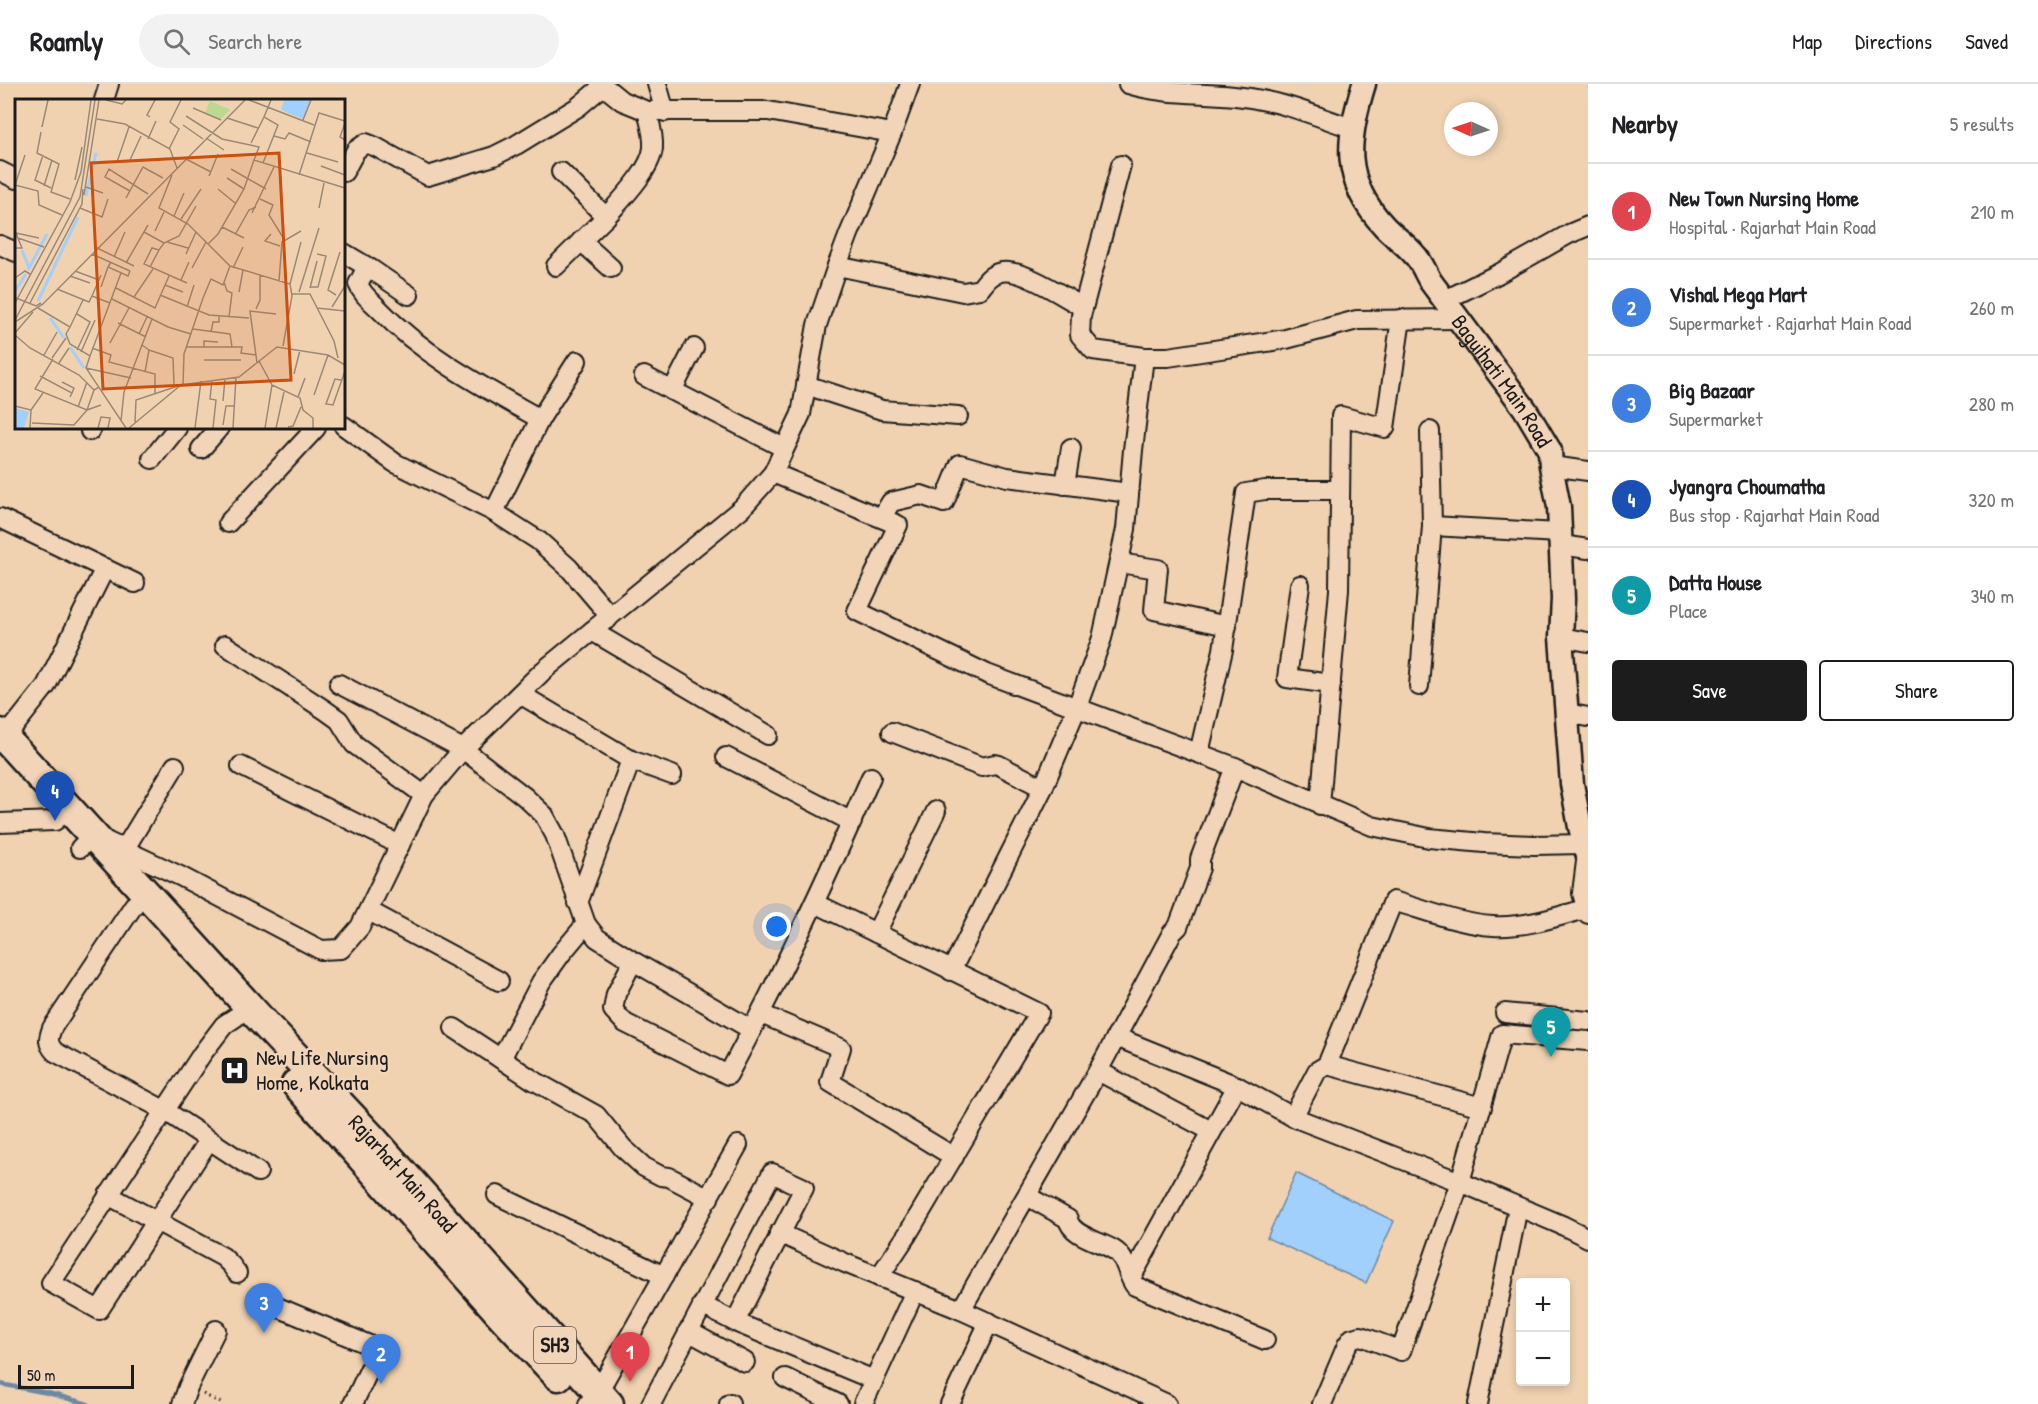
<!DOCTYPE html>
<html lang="en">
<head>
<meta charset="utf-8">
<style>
  body { margin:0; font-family:"Patrick Hand",sans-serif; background:#f2f2f2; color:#202124 }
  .controls { position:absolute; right:18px; bottom:18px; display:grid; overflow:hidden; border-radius:6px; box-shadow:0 3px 9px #0003 }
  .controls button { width:54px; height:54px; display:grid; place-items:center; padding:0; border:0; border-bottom:2px solid #e0e0e0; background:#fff; color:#202124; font:30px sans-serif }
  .compass { position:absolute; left:1444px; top:18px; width:54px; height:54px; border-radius:50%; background:#fff; box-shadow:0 3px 9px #0003; rotate:273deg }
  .scale { position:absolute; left:18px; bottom:15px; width:116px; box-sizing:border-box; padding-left:6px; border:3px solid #1c1c1c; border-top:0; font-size:16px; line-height:21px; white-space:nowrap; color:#1c1c1c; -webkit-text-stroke:4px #f2d4b8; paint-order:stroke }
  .you { position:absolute; left:777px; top:843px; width:21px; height:21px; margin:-15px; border:4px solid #fff; border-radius:50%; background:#1a73e8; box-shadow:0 0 0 9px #1a73e833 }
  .badge { display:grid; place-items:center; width:39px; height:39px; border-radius:50%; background:#1c1c1c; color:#fff; font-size:20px; font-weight:700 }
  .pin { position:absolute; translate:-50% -50px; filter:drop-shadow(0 2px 3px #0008) }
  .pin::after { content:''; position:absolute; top:32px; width:21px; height:18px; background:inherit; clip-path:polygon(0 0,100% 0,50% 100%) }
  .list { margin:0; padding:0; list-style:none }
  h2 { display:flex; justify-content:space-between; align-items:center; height:78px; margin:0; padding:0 24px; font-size:26px }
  h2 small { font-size:20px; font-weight:400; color:#757577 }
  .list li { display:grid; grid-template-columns:39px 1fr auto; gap:18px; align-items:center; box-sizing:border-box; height:96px; padding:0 24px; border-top:2px solid #e0e0e0 }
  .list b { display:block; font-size:22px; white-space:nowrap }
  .list p { margin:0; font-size:20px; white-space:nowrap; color:#757577 }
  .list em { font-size:20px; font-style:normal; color:#757577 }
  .actions { display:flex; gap:12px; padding:18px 24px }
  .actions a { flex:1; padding:14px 0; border:2px solid #1c1c1c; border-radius:6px; text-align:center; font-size:21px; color:#1c1c1c }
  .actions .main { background:#1c1c1c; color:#fff }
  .icon { flex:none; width:33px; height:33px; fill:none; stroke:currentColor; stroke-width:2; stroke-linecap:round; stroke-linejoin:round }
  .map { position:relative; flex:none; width:1588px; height:1320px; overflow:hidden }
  header { display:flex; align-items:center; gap:36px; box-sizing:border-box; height:84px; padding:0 30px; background:#fff; border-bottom:2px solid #e0e0e0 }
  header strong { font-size:28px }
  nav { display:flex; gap:33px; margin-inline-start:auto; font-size:21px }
  .search { width:420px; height:54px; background:#f2f2f2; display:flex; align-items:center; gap:15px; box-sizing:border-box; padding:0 21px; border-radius:33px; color:#757577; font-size:22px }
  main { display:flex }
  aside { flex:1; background:#fff }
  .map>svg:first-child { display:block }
  .water { fill:#a1d0fd; stroke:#6c88a3; stroke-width:1.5 }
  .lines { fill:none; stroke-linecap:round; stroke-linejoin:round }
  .stream { stroke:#6c88a3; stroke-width:4.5 }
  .minor-casing { stroke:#1c1c1c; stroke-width:22 }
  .tertiary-casing { stroke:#1c1c1c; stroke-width:27 }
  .primary-casing { stroke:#1c1c1c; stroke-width:33 }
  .path { stroke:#1c1c1c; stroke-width:3; stroke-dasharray:1.5 4.5; stroke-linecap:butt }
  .minor { stroke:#f2d4b8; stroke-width:18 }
  .tertiary { stroke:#f2d4b8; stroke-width:22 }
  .primary { stroke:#f2d4b8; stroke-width:28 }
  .labels { text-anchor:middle; stroke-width:5; stroke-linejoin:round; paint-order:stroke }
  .shield { fill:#f2d4b8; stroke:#5c534b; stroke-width:1.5 }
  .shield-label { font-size:21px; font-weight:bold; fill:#1c1c1c }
  .street-label { font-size:22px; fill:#1c1c1c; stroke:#f2d4b8 }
  .poi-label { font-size:22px; fill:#1c1c1c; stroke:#f2d4b8; text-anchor:start }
  .inset-river { fill:none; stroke:#a1d0fd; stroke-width:3 }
  .inset-road { fill:none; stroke:#9b8975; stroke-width:1.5 }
  .view { fill:#c9500e; fill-opacity:0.15; stroke:#c9500e; stroke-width:3 }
  .inset-edge { fill:none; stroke:#1c1c1c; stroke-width:3 }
</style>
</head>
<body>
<header>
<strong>Roamly</strong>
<div class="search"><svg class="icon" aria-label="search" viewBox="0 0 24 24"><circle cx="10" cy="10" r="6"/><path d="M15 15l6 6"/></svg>Search here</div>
<nav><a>Map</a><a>Directions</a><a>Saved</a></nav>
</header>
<main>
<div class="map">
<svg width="1588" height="1320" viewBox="0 0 1588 1320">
  <rect width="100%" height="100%" fill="#f0d2b1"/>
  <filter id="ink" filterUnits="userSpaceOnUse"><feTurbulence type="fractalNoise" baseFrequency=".0167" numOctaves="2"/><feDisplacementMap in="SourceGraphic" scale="12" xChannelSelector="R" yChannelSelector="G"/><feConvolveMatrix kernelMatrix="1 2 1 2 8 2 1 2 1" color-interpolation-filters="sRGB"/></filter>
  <g filter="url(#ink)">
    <polygon class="water" points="1296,1089 1394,1137 1366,1199 1267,1154"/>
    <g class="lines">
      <polyline class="stream" points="0,1300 48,1309 88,1320"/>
      <defs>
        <g id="minor">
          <polyline points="601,0 622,17 647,27 768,27 892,49"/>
          <polyline points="657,0 665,28"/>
          <path d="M1128,0C1169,13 1214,7 1256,15C1289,20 1321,34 1352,44"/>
          <polyline points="104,16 109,0"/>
          <polyline points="1121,81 1081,232 1080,251 1093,266 1144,273 1168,273 1286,255 1357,236 1460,235"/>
          <polyline points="0,87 16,95"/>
          <polyline points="344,88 356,66 366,59 376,63 428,92 494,72 516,61 578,23 603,2"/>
          <path d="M561,88L606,133C621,116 651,86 653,64C654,51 650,39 647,27"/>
          <polyline points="581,157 611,184"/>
          <polyline points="0,161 16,168"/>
          <polyline points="344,169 371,185 409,211"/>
          <polyline points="556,182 606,133"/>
          <path d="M837,182L963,208L980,205C986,197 991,190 1001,188C1022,184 1064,213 1083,223"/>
          <path d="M367,183L358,200C362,210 371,217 379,225C424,272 483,303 540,335"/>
          <polyline points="1445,216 1498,190 1569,150 1588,142"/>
          <polyline points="644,292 784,364"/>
          <polyline points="806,301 882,326 958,332"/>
          <polyline points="672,307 694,264"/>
          <polyline points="344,342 395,379 494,428 539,457 569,484 604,525 608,535"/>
          <polyline points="90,347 92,344"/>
          <polyline points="201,365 219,344"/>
          <polyline points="152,375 177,344"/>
          <polyline points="1551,382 1588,387"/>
          <polyline points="773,389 898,441 857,527 987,590 1235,683 1372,742 1429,754 1484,759 1534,761 1584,760"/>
          <polyline points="1065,401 1071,364"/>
          <polyline points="494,428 540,335 577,277"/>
          <polyline points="882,433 891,418 921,411 944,419 960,380 1007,393 1129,409"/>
          <polyline points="0,434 135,499"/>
          <polyline points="228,439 316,344"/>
          <polyline points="1432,442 1560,449"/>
          <polyline points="1561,461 1588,465"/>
          <polyline points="1119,479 1158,485 1154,526 1227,542"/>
          <polyline points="1300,501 1287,594 1331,600"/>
          <polyline points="592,547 768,651"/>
          <polyline points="1561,553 1588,558"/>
          <polyline points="225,561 325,626 339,636 354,660 424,711"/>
          <path d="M339,600L463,665L525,713L544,731L555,751L586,840L597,854L633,877L616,910L613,926L625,939L728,991C780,894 827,794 871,693"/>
          <polyline points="1419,602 1432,442 1430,347"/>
          <polyline points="520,610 631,676 672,691"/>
          <polyline points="1567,629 1588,633"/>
          <polyline points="892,648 982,683 995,680 999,681 1043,704"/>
          <polyline points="5,654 46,602 105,484"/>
          <polyline points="1199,669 1223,566 1246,409 1265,406 1340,406"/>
          <polyline points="726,673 852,738"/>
          <polyline points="241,682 400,761"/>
          <polyline points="1320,721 1339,506 1341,332 1385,344 1401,235"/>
          <polyline points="0,739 55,737 69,724"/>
          <polyline points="80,764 93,751 180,792 321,866 341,865 360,843 424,711 463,665 543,587 742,424 773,389 801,330 817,241 837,182 849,150 892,49 910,0"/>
          <polyline points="124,766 175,682"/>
          <polyline points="1587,770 1582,809 1588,830"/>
          <polyline points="578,819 631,676"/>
          <polyline points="815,819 1039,929 907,1151 879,1193"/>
          <path d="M134,821L52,944C48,955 47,959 55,968L164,1026L258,1088"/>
          <polyline points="369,827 499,897"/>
          <polyline points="876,849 936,727"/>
          <polyline points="633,877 752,946"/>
          <polyline points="951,887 1043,704 1077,623 1102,554 1126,445 1133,366 1144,273"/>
          <polyline points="1505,929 1588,937"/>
          <polyline points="761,930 841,964 830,998 954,1073"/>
          <polyline points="454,944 533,996 596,1031 623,1064 644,1083 661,1092 669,1093 709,1114"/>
          <polyline points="1116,953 1237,1002 1293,1033 1460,1098 1564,1142 1588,1154"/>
          <polyline points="501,975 541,898 561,870 586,840"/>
          <path d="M1327,981L1393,817C1425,826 1459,840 1493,842C1523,844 1556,833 1585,825"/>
          <polyline points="1098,987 1211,1047"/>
          <polyline points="1293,1033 1317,987 1327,981 1482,1023"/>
          <polyline points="209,1056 99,1226 51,1199 202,970 224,941 236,933"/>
          <polyline points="108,1111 223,1173 231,1181 237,1189"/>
          <polyline points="497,1111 664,1192"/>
          <path d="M1027,1112L1068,1135C1071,1152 1100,1157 1114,1166C1127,1174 1126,1190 1135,1202L1265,1256"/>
          <polyline points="779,1149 845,1179 961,1226 1167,1320"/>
          <polyline points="1131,1194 1237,1002"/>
          <polyline points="258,1215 379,1265 353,1320"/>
          <polyline points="961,1226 1098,987 1172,849 1178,843 1200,784 1200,775 1235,683"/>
          <polyline points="735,1238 874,1296"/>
          <polyline points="688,1247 745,1278"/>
          <polyline points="785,1294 838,1320"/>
          <polyline points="182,1320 188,1303 216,1246"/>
          <polyline points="588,1320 598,1308 738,1061"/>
          <polyline points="651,1320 772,1089 804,1104 735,1238 702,1221"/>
          <polyline points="729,1320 730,1319"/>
          <polyline points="863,1320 915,1207"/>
          <polyline points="950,1320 989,1238"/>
          <polyline points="1322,1320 1347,1261 1352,1254 1361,1252 1401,1267 1460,1098 1502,950 1588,957"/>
          <polyline points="1478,1320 1518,1123"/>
        </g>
        <g id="tertiary">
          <path id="s1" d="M1364,0C1347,55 1341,96 1384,142C1395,154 1412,164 1420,178C1424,184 1427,192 1431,198L1525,325L1550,367L1551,382L1559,423L1563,515L1561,553L1572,700L1580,743L1588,772"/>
        </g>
        <g id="primary">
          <path id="s2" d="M0,649L263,938L372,1054L609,1320"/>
          <polyline points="296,1000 503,1233 558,1292"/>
        </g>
      </defs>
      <use href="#minor" class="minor-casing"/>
      <use href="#tertiary" class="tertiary-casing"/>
      <use href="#primary" class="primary-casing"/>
      <polyline class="path" points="203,1310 223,1320"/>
      <use href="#minor" class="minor"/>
      <use href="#tertiary" class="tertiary"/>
      <use href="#primary" class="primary"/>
    </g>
  </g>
  <defs>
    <symbol id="hospital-square" viewBox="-11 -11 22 22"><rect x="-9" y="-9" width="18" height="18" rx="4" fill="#1c1c1c" stroke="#f2d4b8"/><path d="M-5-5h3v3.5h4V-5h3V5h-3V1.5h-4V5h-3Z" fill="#fff"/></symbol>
  </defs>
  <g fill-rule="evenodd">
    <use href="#hospital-square" x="218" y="970" width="33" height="33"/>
  </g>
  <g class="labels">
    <rect class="shield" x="534" y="1243" width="42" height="36" rx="4.5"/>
    <g class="shield-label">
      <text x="555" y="1268">SH3</text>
    </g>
    <g class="street-label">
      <text dy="8" stroke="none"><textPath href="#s1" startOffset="348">Baguihati Main Road</textPath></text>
      <text dy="8" stroke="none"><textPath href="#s2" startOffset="597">Rajarhat Main Road</textPath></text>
    </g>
    <g class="poi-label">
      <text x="256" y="981">New Life Nursing<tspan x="256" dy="25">Home, Kolkata</tspan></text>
    </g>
  </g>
  <g transform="translate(15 15)">
    <rect width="330" height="330" fill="#f0d2b1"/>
    <path d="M195,2L214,10L215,11L205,21L190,14Z" fill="#bcd991"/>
    <path d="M269,1H296L288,20L266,11ZM0,309L14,313L9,329H0Z" fill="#a1d0fd"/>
    <path class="inset-river" d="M71,97L81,54M7,151L14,169M13,171L32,135M0,192L11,175M23,202L63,118M35,219L49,239M55,248L69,269"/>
    <path class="inset-road" d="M91,1L107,5L111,1M234,1L299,26M178,9L206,21M171,17L207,40L244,48L239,61M135,18L132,16L140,1M212,19L243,29M82,20L110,25L155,50L162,69M288,21L296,1M330,24L325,38L330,41M168,26L188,40M27,28L33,1M26,33L22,54L44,65L36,93L55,100M259,37L270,40L274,34L296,43M191,39L209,51M133,40L141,22M236,44L249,18M154,50L164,30L155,23L166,1M292,54L323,63M10,56L0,86L23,92L24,106L47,116M28,56L20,81L36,89M171,60L196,73M115,61L126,37M102,63L114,28M248,64L263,26L249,18L256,1M306,67L330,76M216,70L251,90M157,76L144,109L173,125L215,167L275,185L277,197L268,247M284,76L304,14L330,22M194,77L203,55M212,79L229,90M60,81L67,48M29,87L37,61M71,88L88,94M203,90L220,104M115,92L90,78L94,70L133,95M69,96L84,1M111,99L128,68L148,79M245,100L258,106L254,116L269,140M65,109L87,118L93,100M304,109L309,84M237,114L259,68M159,117L169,94M166,120L186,90M207,128L229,139M0,132L7,149H0M140,132L149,113M129,133L149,144M1,134L24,139M221,134L234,111L241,108M256,135L250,142L265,147M3,139L29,148M152,143L173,149M193,145L203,135L229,90L239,61L330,89M80,148L119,167M77,155L115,172M171,155L181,133M99,158L110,133M96,163L93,168L113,177L115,172M111,164L133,126M135,168L144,151M177,169L191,143M218,169L228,148M60,172L84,181M55,177L75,184M0,179L10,172L15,175M166,181L174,163M264,182L267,143L286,132M209,183L212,192L217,194L214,218M172,184L129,165L137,149L144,151L149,144L164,137L181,107M275,185L286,143M150,186L168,193M86,188L93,168M295,188H303L311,157L302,155M101,189L140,209L154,177M295,189L302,162M42,190L74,203L77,197L95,204M224,193L228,171M284,193L304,129M277,195H295L319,242L323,259M145,196L194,216L234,219M321,196L313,191L325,153M77,197L86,176M119,198L138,170M1,199L21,207L26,204M97,200L153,228L176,235M0,204L55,103L66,73L76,1M15,204L67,105L68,90M172,208L179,186M317,208L330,187M23,209L55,228L51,235L55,245L75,257L106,174M302,209L330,212M241,210L245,201V175M0,221L65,98L80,1M0,223L28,205L230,1M103,224L131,238M55,228L68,201M178,230L215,235L217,248M196,233L198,223H204V217M0,234L18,213M124,235L132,218M0,236L15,249L64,276L79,291M95,244L114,209M127,246L134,251L130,273M172,248H227L226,254L241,256M189,248V242L203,243M77,249L96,256L94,263L140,275V294M62,251L75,223L62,215M134,251L158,259L159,286M66,253L80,221M29,256L42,233M75,257L71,269L111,329M37,259L51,239M38,260L20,290L72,311L79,291L84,288M189,261H226M244,262L257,286L285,299L288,311L298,319V329M44,264L54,249M242,264L235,212L261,215M71,269L116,279M279,275L285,251M25,277L57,294L55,298M197,281L195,300L201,301L198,329M326,281L320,280L311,305L318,306L330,272M47,283L59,289L57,294M168,286L169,255L188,199L196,180L208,186L215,167M299,296L313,256M283,298L290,279M208,302L210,280M0,307L16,311L15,329M63,308L72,283M16,311L28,294M106,322L109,293L137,220M120,323L121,301L166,286M17,324L59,326L72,311L86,306M208,326L211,307H220M273,328L278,327L286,308M83,329L86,318L95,319L93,329M114,329L166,286L224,278L262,248L313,256L330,266M180,329L186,282M218,329L221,278M250,329L257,286M261,329L269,293"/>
    <path class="view" d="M264,54L276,281L88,290L76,64Z"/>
    <rect width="330" height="330" class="inset-edge"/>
  </g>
</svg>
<div class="controls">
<button>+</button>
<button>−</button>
</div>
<svg class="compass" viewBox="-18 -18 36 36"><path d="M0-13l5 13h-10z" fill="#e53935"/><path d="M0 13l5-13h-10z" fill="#757577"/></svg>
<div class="scale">50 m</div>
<div class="you"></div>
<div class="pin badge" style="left:630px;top:1298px;background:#e0444e">1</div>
<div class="pin badge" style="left:381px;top:1300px;background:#3f7fe0">2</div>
<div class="pin badge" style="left:264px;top:1249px;background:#3f7fe0">3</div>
<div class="pin badge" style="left:55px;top:737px;background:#1a4fb4">4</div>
<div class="pin badge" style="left:1551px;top:973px;background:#0f9aa8">5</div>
</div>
<aside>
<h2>Nearby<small>5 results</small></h2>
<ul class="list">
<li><span class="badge" style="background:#e0444e">1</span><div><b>New Town Nursing Home</b><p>Hospital · Rajarhat Main Road</p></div><em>210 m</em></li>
<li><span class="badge" style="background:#3f7fe0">2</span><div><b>Vishal Mega Mart</b><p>Supermarket · Rajarhat Main Road</p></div><em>260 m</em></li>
<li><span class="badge" style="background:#3f7fe0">3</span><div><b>Big Bazaar</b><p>Supermarket</p></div><em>280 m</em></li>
<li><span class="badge" style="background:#1a4fb4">4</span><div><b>Jyangra Choumatha</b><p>Bus stop · Rajarhat Main Road</p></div><em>320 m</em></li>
<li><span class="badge" style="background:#0f9aa8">5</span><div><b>Datta House</b><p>Place</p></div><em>340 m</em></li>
</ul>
<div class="actions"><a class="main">Save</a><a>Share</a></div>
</aside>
</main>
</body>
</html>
